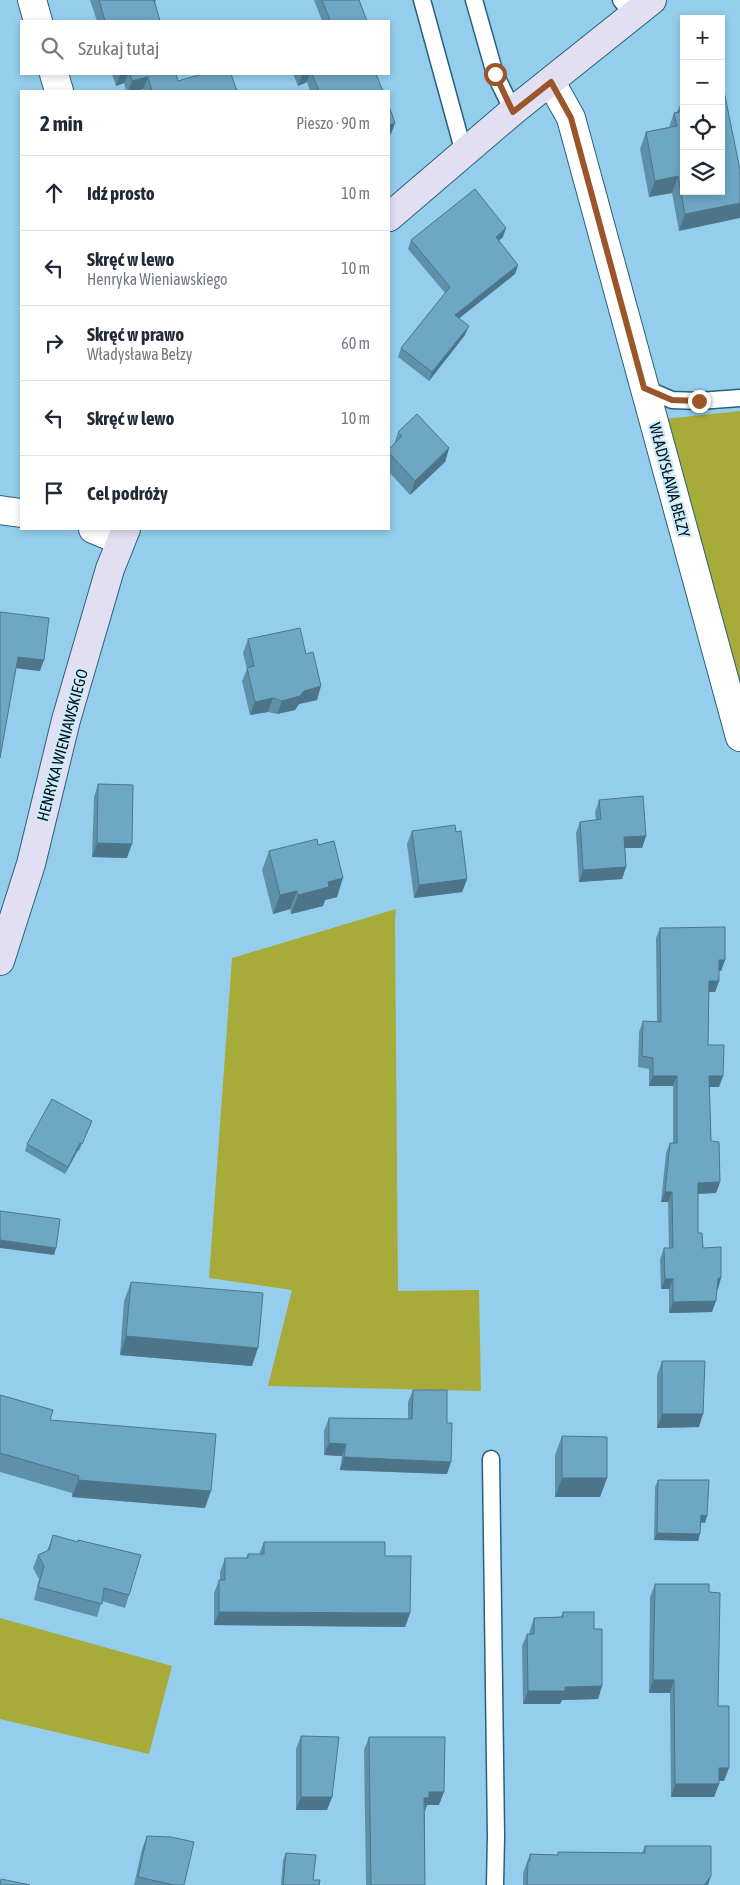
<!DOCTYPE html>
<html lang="pl">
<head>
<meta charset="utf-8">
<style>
  body { margin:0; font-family:"Asap Condensed",sans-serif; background:#f2f2f3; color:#1f2937 }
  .controls { position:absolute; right:15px; top:15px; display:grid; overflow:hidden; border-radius:0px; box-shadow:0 2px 8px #0003 }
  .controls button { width:45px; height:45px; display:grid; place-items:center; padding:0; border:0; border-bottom:1px solid #e0e1e3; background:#fff; color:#1f2937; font:25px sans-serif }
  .stop { position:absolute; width:15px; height:15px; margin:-11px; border:4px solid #9a5529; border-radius:50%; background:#fff }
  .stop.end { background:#9a5529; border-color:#fff; box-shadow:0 1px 5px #0008 }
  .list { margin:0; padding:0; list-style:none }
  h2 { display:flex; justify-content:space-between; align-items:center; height:65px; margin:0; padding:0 20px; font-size:21px }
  h2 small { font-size:16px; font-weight:400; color:#747a83 }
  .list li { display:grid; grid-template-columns:32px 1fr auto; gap:15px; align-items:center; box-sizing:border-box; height:75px; padding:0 20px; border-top:1px solid #e0e1e3 }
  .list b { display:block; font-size:19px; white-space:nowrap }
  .list p { margin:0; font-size:16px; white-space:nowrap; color:#747a83 }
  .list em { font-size:16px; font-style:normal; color:#747a83 }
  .icon { flex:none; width:28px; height:28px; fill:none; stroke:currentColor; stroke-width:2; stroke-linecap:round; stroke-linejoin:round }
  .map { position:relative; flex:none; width:740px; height:1885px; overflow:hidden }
  .search { position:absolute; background:#fff; box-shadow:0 2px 8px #0003; left:20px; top:20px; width:370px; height:55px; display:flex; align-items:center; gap:12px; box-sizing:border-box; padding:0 18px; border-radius:0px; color:#747a83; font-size:19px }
  .panel { position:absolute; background:#fff; box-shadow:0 2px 8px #0003; left:20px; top:90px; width:370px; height:440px; border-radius:0px }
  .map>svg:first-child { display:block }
  .green { fill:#a7ab39 }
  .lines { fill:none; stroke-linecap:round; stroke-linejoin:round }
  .lane-casing { stroke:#28617c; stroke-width:19 }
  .street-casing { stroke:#28617c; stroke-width:30 }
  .secondary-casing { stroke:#28617c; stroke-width:30 }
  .lane { stroke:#fff; stroke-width:16 }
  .street { stroke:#fff; stroke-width:28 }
  .secondary { stroke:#e2dff3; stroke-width:28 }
  .wall { fill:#5f90a9 }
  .shaded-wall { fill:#4d7589 }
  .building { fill:#6ea7c4; stroke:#4d7589 }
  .route { stroke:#9a5529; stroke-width:6 }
  .labels { text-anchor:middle; stroke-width:4.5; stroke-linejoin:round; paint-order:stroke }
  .street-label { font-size:16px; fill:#00141e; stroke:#ceebfa }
</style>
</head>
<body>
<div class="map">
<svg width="740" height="1885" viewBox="0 0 740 1885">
  <rect width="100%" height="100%" fill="#94ceec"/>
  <g class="green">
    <polygon points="740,411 740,686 665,419"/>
    <polygon points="396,909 395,921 398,1291 479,1290 481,1391 268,1386 292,1290 209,1278 232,958"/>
    <polygon points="0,1618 172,1666 149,1754 0,1719"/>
  </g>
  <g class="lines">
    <defs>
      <g id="lane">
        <polyline points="422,0 464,153"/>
        <polyline points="474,0 495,74 513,111"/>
        <polyline points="621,0 634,15"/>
        <polyline points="644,388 672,400 699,401 740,398"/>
        <polyline points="491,1459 496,1836 495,1885"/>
      </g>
      <g id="street">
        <polyline points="32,0 38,21"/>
        <polyline points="54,74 59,91"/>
        <polyline points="551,82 571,118 740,737"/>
        <polyline points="0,510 21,513"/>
        <polyline points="93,529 120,540"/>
      </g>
      <g id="secondary">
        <polyline points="389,217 513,111 652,0"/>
        <polyline points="0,961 31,864 66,720 110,569 126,529"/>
      </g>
    </defs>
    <use href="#lane" class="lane-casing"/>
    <use href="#street" class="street-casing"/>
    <use href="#secondary" class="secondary-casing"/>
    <use href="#lane" class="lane"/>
    <use href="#street" class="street"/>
    <use href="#secondary" class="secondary"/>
  </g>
  <g class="wall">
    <polygon points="90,0 156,0 155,4 160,21 97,21"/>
    <polygon points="314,0 359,0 367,21 322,21"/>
    <polygon points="112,74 176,74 178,81 237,91 144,91 143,89 136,91 126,91 124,83 116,86"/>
    <polygon points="293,74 376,74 383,91 310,91 307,82 298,86"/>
    <polygon points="682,100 740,170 679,231 672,193 649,197 640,149 646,132 669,127 674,113 677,112"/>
    <polygon points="503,237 499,241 518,265 515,274 459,318 465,335 429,381 398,357 401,348 445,293 408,249 411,240"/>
    <polygon points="398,432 449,448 445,462 410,495 389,472 389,449 394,444"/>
    <polygon points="248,639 317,700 299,704 295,710 277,714 268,712 250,715 242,681 247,669 243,653"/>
    <polygon points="98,784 127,858 92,857 94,797"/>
    <polygon points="599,800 646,836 642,848 625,848 626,867 622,879 579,882 576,833 580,822 596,820 595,812"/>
    <polygon points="412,831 456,832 467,879 462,892 414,898 407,844"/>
    <polygon points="269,851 337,897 325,900 323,906 291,914 290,909 273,914 262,870"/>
    <polygon points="660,928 725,960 721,971 719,971 719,981 715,992 709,992 708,1045 723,1076 719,1087 709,1087 711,1141 720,1182 716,1193 698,1194 698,1233 703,1248 721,1278 717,1289 712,1312 669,1313 669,1289 661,1289 660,1259 664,1248 669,1248 668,1202 661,1202 666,1153 670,1143 673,1143 673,1086 649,1086 649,1069 638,1067 639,1032 643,1021 657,1022 656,938"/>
    <polygon points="89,1128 79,1151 78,1150 65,1174 25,1151 27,1144"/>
    <polygon points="131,1282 252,1366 120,1355 124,1301"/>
    <polygon points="662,1361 699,1427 657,1428 657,1375"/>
    <polygon points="413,1390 447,1474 340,1470 342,1456 324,1455 324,1431 329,1418 408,1419 408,1402"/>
    <polygon points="0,1395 50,1420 205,1508 72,1497 72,1493 0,1472"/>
    <polygon points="562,1436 607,1478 600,1497 555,1497 555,1455"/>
    <polygon points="658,1480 705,1523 701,1522 698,1541 654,1540 655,1487"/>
    <polygon points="53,1535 129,1595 125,1608 102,1601 97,1617 34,1600 39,1579 33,1568 38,1555 47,1551"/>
    <polygon points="264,1542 385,1556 410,1613 405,1627 214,1625 214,1593 219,1580 220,1580 220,1572 225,1558 246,1558 248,1554 259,1554"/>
    <polygon points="655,1584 709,1592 724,1781 719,1781 719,1784 714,1797 671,1797 670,1693 649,1693 650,1597"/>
    <polygon points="563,1612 594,1629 602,1686 598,1699 562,1700 560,1704 523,1704 522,1646 527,1634 529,1634 530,1630 534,1618 561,1617"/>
    <polygon points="301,1736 332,1797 327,1810 296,1810 296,1749"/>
    <polygon points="369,1737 439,1805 427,1805 425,1811 425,1885 366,1885 364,1750"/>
    <polygon points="147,1836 184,1885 134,1885 142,1849"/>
    <polygon points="645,1846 708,1885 523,1885 523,1873 530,1854 558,1855 558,1852 642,1853"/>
    <polygon points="286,1853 313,1880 319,1885 281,1885 283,1860"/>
  </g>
  <g class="shaded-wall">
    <polygon points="120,74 128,74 124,83 116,86"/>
    <polygon points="304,74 310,74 307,82 298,86 302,75"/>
    <polygon points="148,77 143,89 136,91 128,91 132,81"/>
    <polygon points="395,123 391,134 389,135 389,125"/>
    <polygon points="678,176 672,193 649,197 655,181"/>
    <polygon points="740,203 740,218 679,231 685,214"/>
    <polygon points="506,228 503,237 492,246 496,237"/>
    <polygon points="518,265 515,274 452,324 455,315"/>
    <polygon points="469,326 465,335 429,381 432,372"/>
    <polygon points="449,448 445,462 410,495 415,481"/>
    <polygon points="18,657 44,660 40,671 14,668"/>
    <polygon points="321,686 317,700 299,704 295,710 277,714 282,701 304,691"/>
    <polygon points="273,698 268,712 250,715 255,702"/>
    <polygon points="646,836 642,848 620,848 624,837"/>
    <polygon points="97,843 132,844 127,858 92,857"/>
    <polygon points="626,867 622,879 579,882 583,870"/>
    <polygon points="343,878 337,897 325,900 323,906 291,914 298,895 328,882"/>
    <polygon points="467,879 462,892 414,898 419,885"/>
    <polygon points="297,891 290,909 273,914 280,895"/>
    <polygon points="719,960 725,960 721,971 715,971"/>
    <polygon points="709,981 719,981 715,992 705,992"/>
    <polygon points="653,1076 677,1076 673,1086 649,1086"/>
    <polygon points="709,1076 723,1076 719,1087 705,1087"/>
    <polygon points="80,1143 78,1150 65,1174 68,1167"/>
    <polygon points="720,1182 716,1193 694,1194 698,1183"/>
    <polygon points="665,1192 672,1192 668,1202 661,1202"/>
    <polygon points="0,1240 56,1248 54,1255 0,1248"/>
    <polygon points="718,1278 721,1278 718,1289 714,1289"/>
    <polygon points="665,1279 673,1279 669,1289 661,1289"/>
    <polygon points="716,1301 712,1312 669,1313 673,1302"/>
    <polygon points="126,1336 258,1348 252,1366 120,1355"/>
    <polygon points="662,1414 703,1414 699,1427 657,1428"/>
    <polygon points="329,1443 346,1444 342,1456 324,1455"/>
    <polygon points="344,1457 451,1462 447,1474 340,1470"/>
    <polygon points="562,1478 607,1478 600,1497 555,1497"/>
    <polygon points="78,1480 211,1491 205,1508 72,1497"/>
    <polygon points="701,1515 707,1516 705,1523 698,1522"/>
    <polygon points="657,1533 700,1534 698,1541 654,1540"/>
    <polygon points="219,1612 410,1613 405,1627 214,1625"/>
    <polygon points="653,1680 674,1680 670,1693 649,1693"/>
    <polygon points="602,1686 598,1699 562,1700 560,1704 523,1704 528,1691 565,1687"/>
    <polygon points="719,1768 729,1768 724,1781 715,1780"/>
    <polygon points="675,1784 719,1784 714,1797 671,1797"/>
    <polygon points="429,1792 444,1792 439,1805 427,1805 425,1811 424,1798"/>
    <polygon points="301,1797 332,1797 327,1810 296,1810"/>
    <polygon points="711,1876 708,1885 704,1885"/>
  </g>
  <g class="building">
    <polygon points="99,0 154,0 160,21 105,21"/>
    <polygon points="322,0 359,0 367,21 326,21 330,20"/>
    <polygon points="130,74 176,74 178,81 202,74 231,74 237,91 152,91 148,77 132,81"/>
    <polygon points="312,74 376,74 383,91 319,91"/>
    <polygon points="724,91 740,170 740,203 685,214 678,176 655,181 646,132 677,126 674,113 684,111 684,191 721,191 721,92"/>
    <polygon points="684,99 684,109 682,100"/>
    <polygon points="389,106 395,123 389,125"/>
    <polygon points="475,189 506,228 496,237 518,265 455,315 469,326 432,372 401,348 450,287 411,240"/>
    <polygon points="417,414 449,448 415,481 389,453 389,449 402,436 398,432"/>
    <polygon points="0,612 49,618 44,660 18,657 0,758"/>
    <polygon points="300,628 306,654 313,652 321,686 304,691 300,696 282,701 273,698 255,702 247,668 254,666 248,639"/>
    <polygon points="98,784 133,785 132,844 97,843"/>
    <polygon points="643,796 646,836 624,837 626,867 583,870 580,822 601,819 599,800"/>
    <polygon points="455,825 456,832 461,831 467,879 419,885 412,831"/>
    <polygon points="317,839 318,845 334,841 343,878 328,882 329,887 298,895 297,891 280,895 269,851"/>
    <polygon points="725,927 725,960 719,960 719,981 709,981 708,1045 724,1045 723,1076 709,1076 711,1141 719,1142 720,1182 698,1183 698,1233 702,1233 703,1248 721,1247 721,1278 718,1278 716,1301 673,1302 673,1279 665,1279 664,1248 673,1248 672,1192 665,1192 670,1143 677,1143 677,1076 653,1076 653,1058 642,1056 643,1021 661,1022 660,928"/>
    <polygon points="52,1099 92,1121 82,1144 80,1143 68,1167 27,1144"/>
    <polygon points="0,1211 60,1219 56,1248 0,1240"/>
    <polygon points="131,1282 263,1293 258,1348 126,1336"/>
    <polygon points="662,1361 705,1361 703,1414 662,1414"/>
    <polygon points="413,1390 447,1390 447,1423 452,1423 451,1462 344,1457 346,1444 329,1443 329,1418 412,1419"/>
    <polygon points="0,1395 53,1410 50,1420 216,1434 211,1491 78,1480 79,1476 0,1453"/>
    <polygon points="562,1436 607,1437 607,1478 562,1478"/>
    <polygon points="658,1480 709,1480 707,1516 701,1515 700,1534 657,1533"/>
    <polygon points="53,1535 78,1542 78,1540 141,1555 129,1595 104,1588 102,1604 38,1587 44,1566 38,1555 49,1550"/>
    <polygon points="264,1542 385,1542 385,1556 411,1556 410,1613 219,1612 219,1580 225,1580 225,1558 248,1558 248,1554 264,1554"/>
    <polygon points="655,1584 709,1584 709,1592 720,1593 718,1706 729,1706 729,1768 719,1768 719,1784 675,1784 674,1680 653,1680"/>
    <polygon points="563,1612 594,1612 594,1629 602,1629 602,1686 565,1687 565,1691 528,1691 527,1634 534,1634 534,1618 563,1617"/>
    <polygon points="301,1736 339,1737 332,1797 301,1797"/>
    <polygon points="369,1737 445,1737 444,1792 429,1792 429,1798 424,1798 425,1885 371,1885"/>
    <polygon points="147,1836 171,1837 194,1842 184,1885 174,1885 138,1877"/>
    <polygon points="645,1846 711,1846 711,1876 704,1885 527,1885 528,1861 530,1861 530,1854 558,1855 558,1852 645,1853"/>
    <polygon points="286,1853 316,1855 313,1880 320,1880 319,1885 283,1885"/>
    <polygon points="1,1879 30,1885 0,1885"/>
  </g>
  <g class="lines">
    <polyline class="route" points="495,74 513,112 551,82 571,118 644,388 672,400 699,401"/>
  </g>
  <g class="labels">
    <g class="street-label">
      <text transform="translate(670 480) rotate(75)" y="6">WŁADYSŁAWA BEŁZY</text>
      <text transform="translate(62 745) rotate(-75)" y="6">HENRYKA WIENIAWSKIEGO</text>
    </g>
  </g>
</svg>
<div class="controls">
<button>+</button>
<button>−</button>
<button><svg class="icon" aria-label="locate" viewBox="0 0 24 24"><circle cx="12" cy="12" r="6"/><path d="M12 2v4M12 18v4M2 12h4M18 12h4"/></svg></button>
<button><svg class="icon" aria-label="layers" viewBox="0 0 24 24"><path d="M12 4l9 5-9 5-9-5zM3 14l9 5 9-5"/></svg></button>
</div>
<div class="stop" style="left:495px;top:74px"></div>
<div class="stop end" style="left:699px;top:401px"></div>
<div class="search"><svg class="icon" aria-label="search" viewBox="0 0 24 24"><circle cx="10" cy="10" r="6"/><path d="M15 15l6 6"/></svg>Szukaj tutaj</div>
<section class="panel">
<h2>2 min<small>Pieszo · 90 m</small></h2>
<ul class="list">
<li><svg class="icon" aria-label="ahead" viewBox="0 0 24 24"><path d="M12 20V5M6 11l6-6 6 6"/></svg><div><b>Idź prosto</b></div><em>10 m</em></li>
<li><svg class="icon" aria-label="left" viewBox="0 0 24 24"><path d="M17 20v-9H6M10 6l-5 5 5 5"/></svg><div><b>Skręć w lewo</b><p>Henryka Wieniawskiego</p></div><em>10 m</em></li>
<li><svg class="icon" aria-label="right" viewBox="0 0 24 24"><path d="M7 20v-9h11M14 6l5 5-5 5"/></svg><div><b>Skręć w prawo</b><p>Władysława Bełzy</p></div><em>60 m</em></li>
<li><svg class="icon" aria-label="left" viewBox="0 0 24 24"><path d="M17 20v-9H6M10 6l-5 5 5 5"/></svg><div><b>Skręć w lewo</b></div><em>10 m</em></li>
<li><svg class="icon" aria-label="arrive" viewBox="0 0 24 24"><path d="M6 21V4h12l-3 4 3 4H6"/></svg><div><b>Cel podróży</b></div></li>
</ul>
</section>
</div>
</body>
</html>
